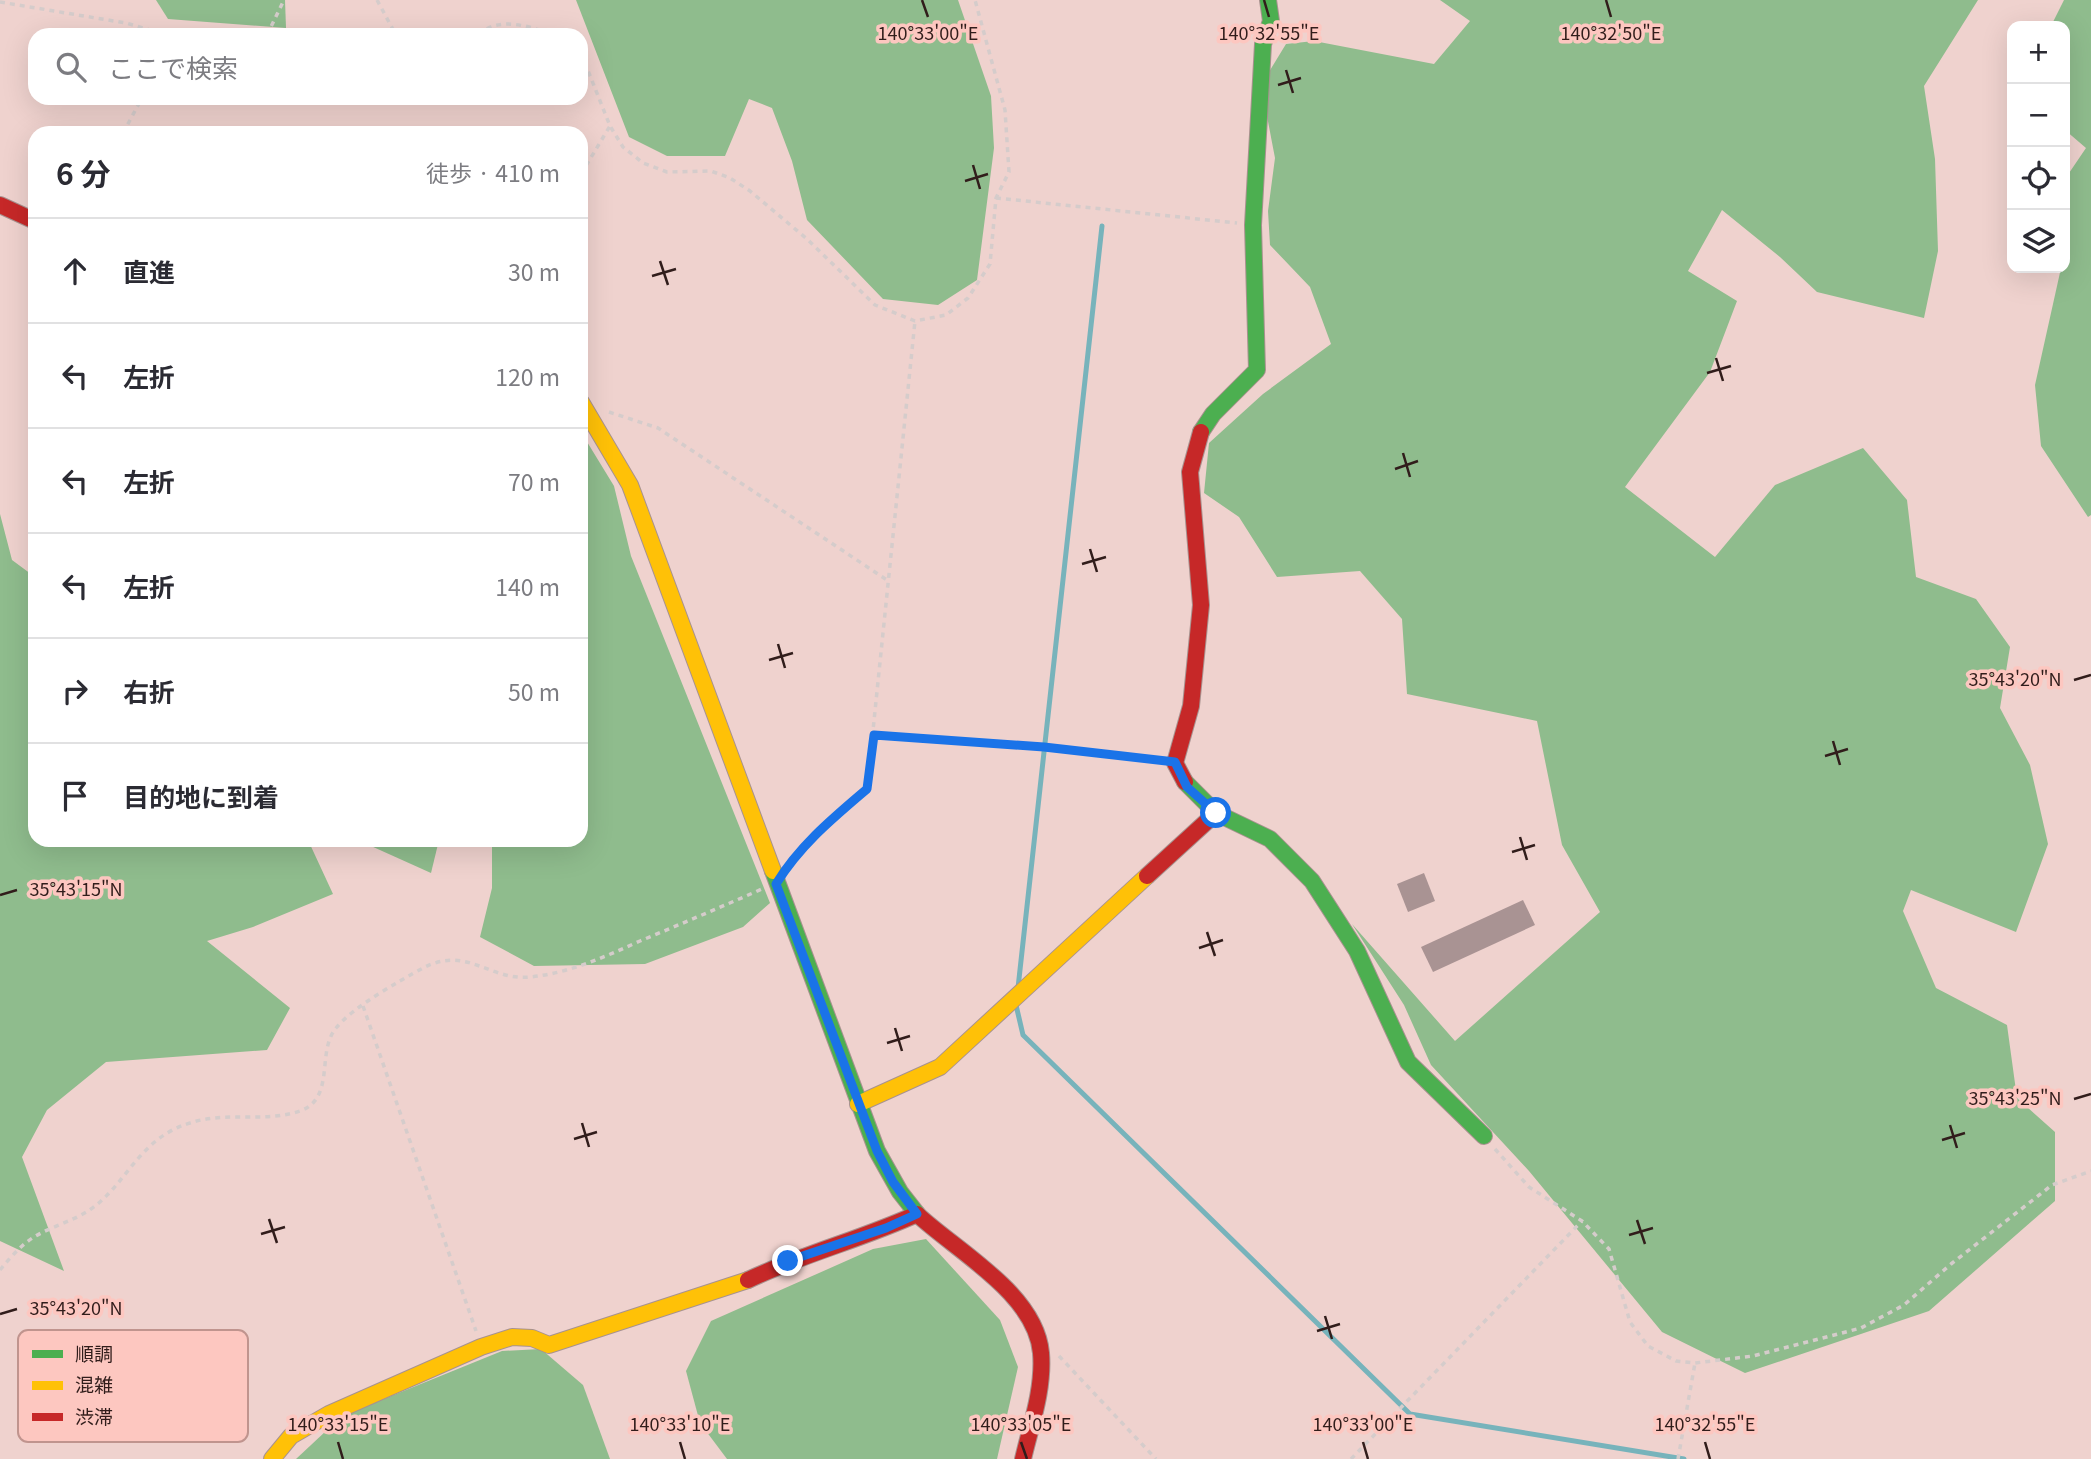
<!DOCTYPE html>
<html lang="ja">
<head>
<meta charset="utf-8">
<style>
  body { margin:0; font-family:Georgia,"Noto Sans JP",serif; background:#f7f7f7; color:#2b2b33 }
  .controls { position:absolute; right:21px; top:21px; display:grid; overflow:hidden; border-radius:14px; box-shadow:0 7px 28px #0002 }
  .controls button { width:63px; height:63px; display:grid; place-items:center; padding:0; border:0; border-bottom:2px solid #e1e1e2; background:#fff; color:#2b2b33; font:35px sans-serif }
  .stop { position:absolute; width:21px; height:21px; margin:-16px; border:5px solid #1a73e8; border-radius:50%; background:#fff }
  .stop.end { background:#1a73e8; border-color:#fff; box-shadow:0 2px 7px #0008 }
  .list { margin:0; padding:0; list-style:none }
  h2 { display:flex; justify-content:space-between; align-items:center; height:91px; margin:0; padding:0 28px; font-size:30px }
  h2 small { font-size:23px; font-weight:400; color:#7c7c81 }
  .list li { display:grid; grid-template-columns:46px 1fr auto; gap:21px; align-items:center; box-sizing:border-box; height:105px; padding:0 28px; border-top:2px solid #e1e1e2 }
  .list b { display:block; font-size:26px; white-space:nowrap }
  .list em { font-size:23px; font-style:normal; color:#7c7c81 }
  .icon { flex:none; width:38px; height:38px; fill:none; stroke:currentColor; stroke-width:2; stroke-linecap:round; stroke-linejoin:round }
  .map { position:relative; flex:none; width:2091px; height:1459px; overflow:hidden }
  .search { position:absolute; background:#fff; box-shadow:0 7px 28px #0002; left:28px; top:28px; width:560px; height:77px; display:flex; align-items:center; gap:18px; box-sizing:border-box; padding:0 24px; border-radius:21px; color:#7c7c81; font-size:26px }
  .panel { position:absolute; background:#fff; box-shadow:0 7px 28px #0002; left:28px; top:126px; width:560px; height:721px; border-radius:21px }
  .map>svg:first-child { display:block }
  .forest { fill:#8fbc8d }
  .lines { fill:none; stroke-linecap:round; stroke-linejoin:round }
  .stream { stroke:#77b3bb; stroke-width:5 }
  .building { fill:#a99393 }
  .fast-casing { stroke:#a8928f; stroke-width:18 }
  .slow-casing { stroke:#a8928f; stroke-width:18 }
  .jam-casing { stroke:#a8928f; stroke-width:18 }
  .path { stroke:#d5cccb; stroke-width:3.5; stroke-dasharray:5 5; stroke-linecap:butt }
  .fast { stroke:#4caf50; stroke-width:16 }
  .slow { stroke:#ffc107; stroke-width:16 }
  .jam { stroke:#c62828; stroke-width:16 }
  .route { stroke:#1a73e8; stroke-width:9 }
  .ticks { fill:none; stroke:#311d1b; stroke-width:2.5 }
  .key { fill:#fdc7c0; stroke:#c0948e; stroke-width:2 }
  .key-label { font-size:19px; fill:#311d1b }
  .ticks-label { font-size:18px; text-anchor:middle; fill:#311d1b; stroke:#fdc7c0; stroke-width:7; stroke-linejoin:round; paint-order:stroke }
</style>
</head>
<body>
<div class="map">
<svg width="2091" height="1459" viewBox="0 0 2091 1459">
  <rect width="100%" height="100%" fill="#efd2ce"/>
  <g class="forest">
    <polygon points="156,0 285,0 286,28 168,19"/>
    <polygon points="576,0 958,0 991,96 994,148 977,280 938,305 883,299 807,220 792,161 772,108 749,99 725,156 667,156 629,137"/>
    <polygon points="1440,0 1978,0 1924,86 1935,159 1938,251 1924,318 1817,292 1780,257 1722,210 1688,271 1737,301 1710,372 1625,487 1715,557 1775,485 1863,448 1907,500 1916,577 1976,599 2010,647 2000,708 2030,765 2048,844 2016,932 1911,890 1903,911 1936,988 2007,1025 2017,1098 2055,1132 2055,1201 1929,1311 1745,1373 1662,1332 1529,1171 1431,1065 1404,1005 1352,924 1455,1041 1600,912 1562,845 1537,721 1407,694 1402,619 1360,571 1277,577 1239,517 1204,493 1209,443 1263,394 1331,344 1310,287 1270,245 1268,211 1275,158 1261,85 1286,44 1314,41 1434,64 1470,21"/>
    <polygon points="2064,0 2091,0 2091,515 2088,517 2041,446 2035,385 2061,268 2065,268 2065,179 2086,148 2065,130 2065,26 2051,26"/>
    <polygon points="581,432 614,486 631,556 770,903 743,927 645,964 534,966 480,937 492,888 492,840 581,840"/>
    <polygon points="0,514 12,560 35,577 35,840 308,840 333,894 253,927 207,941 290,1008 267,1050 106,1062 47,1110 22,1157 64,1271 0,1241"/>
    <polygon points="369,840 439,840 431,873 371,846"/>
    <polygon points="926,1239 1000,1320 1018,1367 997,1459 727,1459 700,1423 686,1371 711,1321 873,1249"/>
    <polygon points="541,1349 583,1385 610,1459 296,1459 342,1416 502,1351"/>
  </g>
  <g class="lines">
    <g class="stream">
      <polyline points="1018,988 1102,226"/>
      <polyline points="1016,1005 1023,1035 1410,1414 1684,1459"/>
    </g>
  </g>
  <g class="building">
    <polygon points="1424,873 1435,901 1408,912 1397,884"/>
    <polygon points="1523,900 1535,925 1433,972 1421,947"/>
  </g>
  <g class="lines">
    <defs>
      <g id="fast">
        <polyline points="1201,432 1213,414 1257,370 1253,225 1263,44 1271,21 1268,0"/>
        <polyline points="1185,782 1216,813 1270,839 1312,881 1357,951 1408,1062 1484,1136"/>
        <polyline points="773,871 877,1151 900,1192 918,1215"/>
      </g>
      <g id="slow">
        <polyline points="581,402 630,485 773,871"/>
        <polyline points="858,1104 940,1067 1147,876"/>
        <polyline points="272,1459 291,1436 329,1414 481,1347 512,1337 532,1338 549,1345 748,1280"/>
      </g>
      <g id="jam">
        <polyline points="0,205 35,221"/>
        <polyline points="1185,782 1175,763 1191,706 1201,605 1190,472 1201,432"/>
        <polyline points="1147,876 1216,813"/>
        <path d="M918,1215C958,1252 1036,1294 1041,1353C1044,1388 1031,1425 1023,1459"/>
        <path d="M748,1280C803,1254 862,1239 917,1214"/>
      </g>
    </defs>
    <use href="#fast" class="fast-casing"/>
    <use href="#slow" class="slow-casing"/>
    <use href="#jam" class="jam-casing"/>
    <g class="path">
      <polyline points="377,0 396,35"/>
      <polyline points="0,2 126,23 167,35"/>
      <polyline points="267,35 284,0"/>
      <path d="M479,35C498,15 531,27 555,35"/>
      <polyline points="581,53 610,126 623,147 643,163 667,172 711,171 730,178 750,191 807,239 875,305 915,321 946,315 968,298 990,264 996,198 1009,172 1005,110 975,0"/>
      <polyline points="123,133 142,98"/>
      <polyline points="581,174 610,126"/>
      <polyline points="996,198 1237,223"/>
      <polyline points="609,412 658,428 890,582"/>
      <polyline points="874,735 1044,747 1158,760"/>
      <polyline points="789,863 819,830 867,789 915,321"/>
      <polyline points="363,1006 476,1331"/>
      <polyline points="1495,1149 1529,1187 1582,1221 1609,1249 1630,1322 1648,1346 1676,1361 1695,1363 1753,1356 1861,1328 1904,1305 1951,1264 2052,1185 2091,1171"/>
      <path d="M0,1270C10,1258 21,1245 34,1237C52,1226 74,1221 91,1209C127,1184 139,1138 190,1123C225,1111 265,1123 300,1111C336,1098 316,1052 336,1028C353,1007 399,981 423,968C467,945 489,981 530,977C570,973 604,957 640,941C681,924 721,907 762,889"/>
      <polyline points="1059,1356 1156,1459"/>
      <polyline points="1351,1459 1582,1221"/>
      <polyline points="1678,1459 1695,1363"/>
    </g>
    <use href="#fast" class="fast"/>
    <use href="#slow" class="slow"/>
    <use href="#jam" class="jam"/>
  </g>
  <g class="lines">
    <path class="route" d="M788,1261L886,1228L917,1214L893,1182L877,1151L776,884C800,845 833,818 867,789L874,735L1044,747L1175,762L1187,787L1216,813"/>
  </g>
  <path class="ticks" d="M922,0L928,17M1264,0L1269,17M1606,0L1611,17M1286,70L1293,93M1278,85L1301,78M973,165L980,189M965,181L988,174M660,261L668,285M652,276L676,269M1716,358L1723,381M1707,373L1731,366M1403,453L1410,477M1395,469L1418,461M1090,549L1097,572M1082,564L1106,557M778,644L785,668M769,660L793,653M2074,680L2091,675M1833,741L1840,765M1825,756L1848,749M1520,837L1527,860M1512,852L1535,845M0,895L17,890M1207,932L1215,956M1199,948L1223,940M895,1028L902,1051M887,1043L910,1036M2074,1099L2091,1094M582,1123L589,1147M1950,1125L1957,1148M574,1139L597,1132M1942,1140L1965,1133M269,1219L277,1243M1637,1220L1645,1244M261,1234L285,1227M1629,1235L1653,1228M0,1314L17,1309M1325,1316L1332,1339M1317,1331L1340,1324M338,1442L343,1459M680,1442L685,1459M1021,1442L1027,1459M1363,1442L1368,1459M1705,1442L1710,1459"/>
  <rect x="18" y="1330" width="230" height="112" rx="10" class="key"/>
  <rect x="32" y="1350" width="31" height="8" fill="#4caf50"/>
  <rect x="32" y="1381" width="31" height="9" fill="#ffc107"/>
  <rect x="32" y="1413" width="31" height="8" fill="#c62828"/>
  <g class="key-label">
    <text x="75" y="1361">順調</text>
    <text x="75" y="1392">混雑</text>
    <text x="75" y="1424">渋滞</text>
  </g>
  <g class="ticks-label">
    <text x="928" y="40">140°33'00"E</text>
    <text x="1269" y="40">140°32'55"E</text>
    <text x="1611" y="40">140°32'50"E</text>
    <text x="2015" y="686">35°43'20"N</text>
    <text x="76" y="896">35°43'15"N</text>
    <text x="2015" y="1105">35°43'25"N</text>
    <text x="76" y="1315">35°43'20"N</text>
    <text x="338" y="1431">140°33'15"E</text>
    <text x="680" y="1431">140°33'10"E</text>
    <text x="1021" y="1431">140°33'05"E</text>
    <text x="1363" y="1431">140°33'00"E</text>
    <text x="1705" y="1431">140°32'55"E</text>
  </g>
</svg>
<div class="controls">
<button>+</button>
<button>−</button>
<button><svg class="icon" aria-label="locate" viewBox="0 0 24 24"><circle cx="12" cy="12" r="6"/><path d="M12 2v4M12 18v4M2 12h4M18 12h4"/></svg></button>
<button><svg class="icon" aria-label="layers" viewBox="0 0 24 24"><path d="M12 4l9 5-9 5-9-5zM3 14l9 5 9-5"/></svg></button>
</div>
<div class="stop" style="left:1216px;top:813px"></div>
<div class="stop end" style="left:788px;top:1261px"></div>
<div class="search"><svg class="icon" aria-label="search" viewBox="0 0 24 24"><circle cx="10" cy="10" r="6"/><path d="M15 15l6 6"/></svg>ここで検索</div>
<section class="panel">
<h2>6 分<small>徒歩 · 410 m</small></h2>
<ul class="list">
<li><svg class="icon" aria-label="ahead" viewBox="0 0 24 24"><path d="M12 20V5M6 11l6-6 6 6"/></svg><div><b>直進</b></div><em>30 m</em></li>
<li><svg class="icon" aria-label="left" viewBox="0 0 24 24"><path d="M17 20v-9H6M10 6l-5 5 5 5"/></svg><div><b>左折</b></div><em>120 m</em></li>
<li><svg class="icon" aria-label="left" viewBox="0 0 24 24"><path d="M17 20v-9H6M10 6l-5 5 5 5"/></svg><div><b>左折</b></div><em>70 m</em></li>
<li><svg class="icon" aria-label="left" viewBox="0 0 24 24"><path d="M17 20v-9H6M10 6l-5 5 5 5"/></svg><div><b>左折</b></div><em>140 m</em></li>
<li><svg class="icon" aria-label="right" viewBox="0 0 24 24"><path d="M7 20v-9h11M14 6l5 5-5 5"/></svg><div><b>右折</b></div><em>50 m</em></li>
<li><svg class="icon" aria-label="arrive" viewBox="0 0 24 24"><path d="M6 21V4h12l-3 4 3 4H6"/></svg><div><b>目的地に到着</b></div></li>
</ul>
</section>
</div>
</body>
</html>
